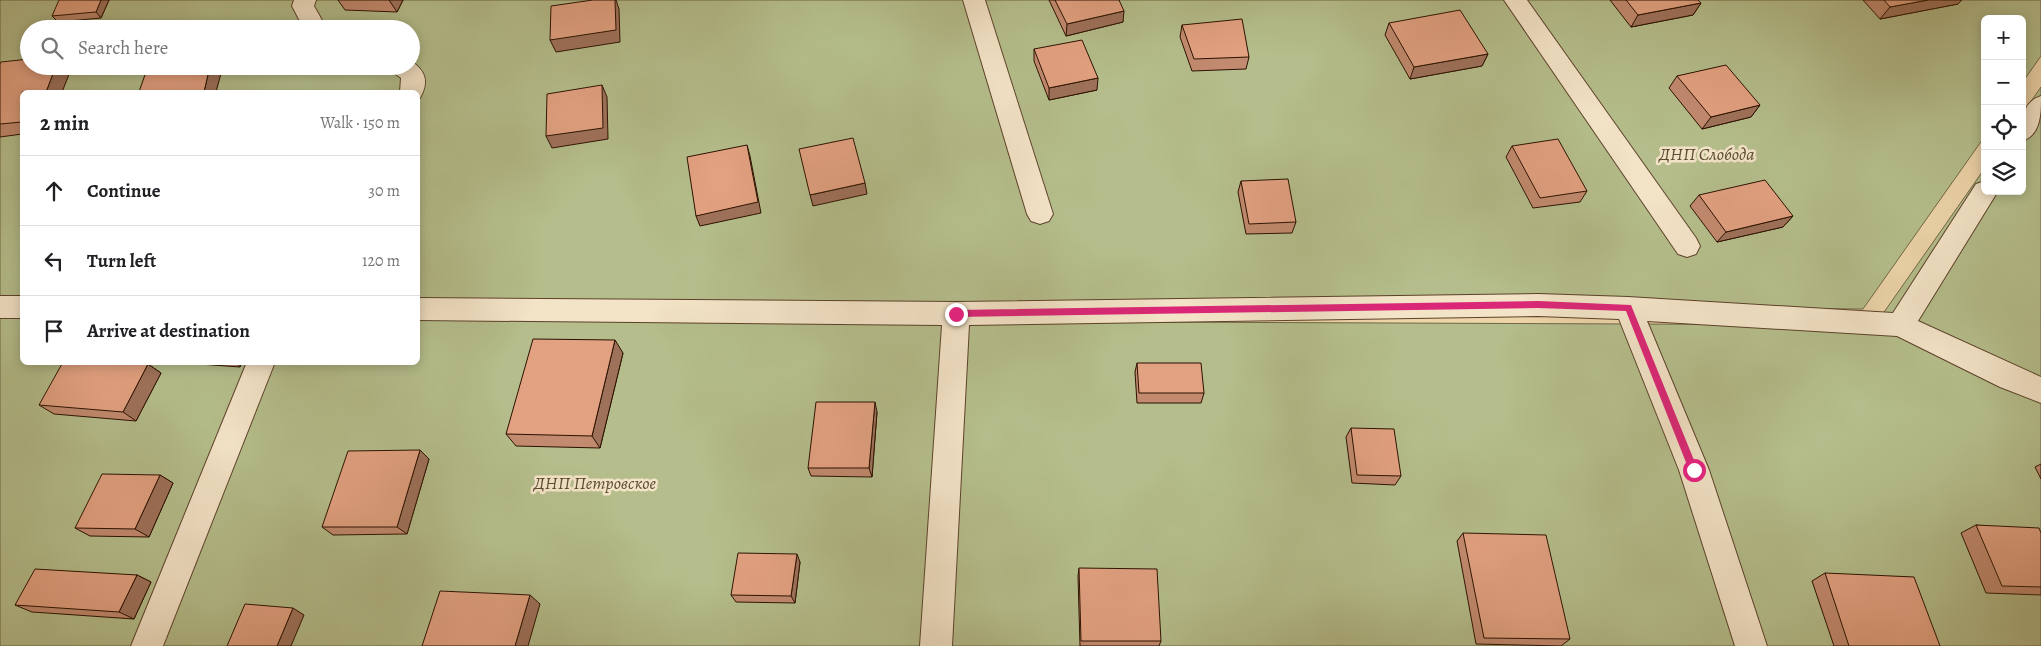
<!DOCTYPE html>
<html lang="en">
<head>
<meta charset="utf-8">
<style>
  body { margin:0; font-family:Alegreya,serif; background:#f6f6f6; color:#202124 }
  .controls { position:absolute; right:15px; top:15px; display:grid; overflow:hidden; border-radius:8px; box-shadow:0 2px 12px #0003 }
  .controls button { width:45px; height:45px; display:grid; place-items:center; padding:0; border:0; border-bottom:1px solid #e0e0e0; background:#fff; color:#202124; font:25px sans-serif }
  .stop { position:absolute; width:15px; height:15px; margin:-11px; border:4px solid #db2777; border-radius:50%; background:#fff }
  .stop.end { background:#db2777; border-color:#fff; box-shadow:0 1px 5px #0008 }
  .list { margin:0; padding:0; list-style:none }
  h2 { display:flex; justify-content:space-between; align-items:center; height:65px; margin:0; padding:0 20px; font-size:21px }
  h2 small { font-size:16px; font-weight:400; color:#757577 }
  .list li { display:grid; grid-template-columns:32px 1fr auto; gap:15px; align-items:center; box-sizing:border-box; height:70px; padding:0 20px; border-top:1px solid #e0e0e0 }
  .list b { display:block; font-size:19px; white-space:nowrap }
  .list em { font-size:16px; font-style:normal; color:#757577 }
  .icon { flex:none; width:28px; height:28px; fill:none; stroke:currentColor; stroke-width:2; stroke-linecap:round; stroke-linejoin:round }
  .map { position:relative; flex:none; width:2041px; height:646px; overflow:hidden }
  .search { position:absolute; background:#fff; box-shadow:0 2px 12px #0003; left:20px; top:20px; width:400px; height:55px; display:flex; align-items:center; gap:12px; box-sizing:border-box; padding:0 18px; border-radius:28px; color:#757577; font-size:19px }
  .panel { position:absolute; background:#fff; box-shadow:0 2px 12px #0003; left:20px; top:90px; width:400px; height:275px; border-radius:8px }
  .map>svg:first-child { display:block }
  .green { fill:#b4bd8b; stroke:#706746; fill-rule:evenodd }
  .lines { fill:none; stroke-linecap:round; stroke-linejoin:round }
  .minor-casing { stroke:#5c422a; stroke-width:2 }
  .minor { fill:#f3e3c7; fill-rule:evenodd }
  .wall { fill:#c28a6f; stroke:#2b1100 }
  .shaded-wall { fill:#9e715a; stroke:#2b1100 }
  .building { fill:#e2a181; stroke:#2b1100 }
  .route { fill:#db2777 }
  .labels { text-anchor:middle; stroke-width:5; stroke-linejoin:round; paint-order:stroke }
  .park-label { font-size:18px; font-style:italic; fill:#5b4d31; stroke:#f3e3c7 }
</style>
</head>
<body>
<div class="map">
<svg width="2041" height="646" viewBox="0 0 2041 646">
  <rect width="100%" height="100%" fill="#edd4a9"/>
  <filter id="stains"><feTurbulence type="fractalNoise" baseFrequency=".004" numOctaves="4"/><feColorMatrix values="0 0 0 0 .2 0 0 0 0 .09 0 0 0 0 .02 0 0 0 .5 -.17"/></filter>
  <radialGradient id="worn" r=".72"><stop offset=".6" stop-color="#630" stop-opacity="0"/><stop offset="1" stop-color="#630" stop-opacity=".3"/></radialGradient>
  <g class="green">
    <path d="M0,0H2041V56L2022,83V19H1985V136L1863,309L418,300V92H22V298H0ZM29,29H411V66H29Z"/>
    <polygon points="2041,87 2041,646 0,646 0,318 22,318 22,362 418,362 418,319 1875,325 1985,168 1985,191 2022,191 2022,114"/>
  </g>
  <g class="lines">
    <defs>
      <g id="minor">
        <polygon points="294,0 316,0 314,6 327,29 304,29 292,6"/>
        <polygon points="963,0 985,0 1053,214 1049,221 1040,224 1031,221 1027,214"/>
        <polygon points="1504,0 1527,0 1696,238 1700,246 1696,254 1687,257 1678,254"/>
        <path d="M411,61C426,71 429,82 420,98L418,99V92H400L401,78L393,72L389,66H411Z"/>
        <path d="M2041,96C2041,114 2041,135 2022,141C2022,123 2020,103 2041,96Z"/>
        <polygon points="1985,181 1985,191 1998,191 1918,321 2041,377 2041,403 2000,387 1897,336 1647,321 1709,470 1767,646 1735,646 1679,470 1619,319 1538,316 969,325 952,646 920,646 942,325 418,320 418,298 956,302 1538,294 1628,297 1893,313 1976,184"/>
        <rect x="0" y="296" width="22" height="22"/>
        <polygon points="247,362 275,362 163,646 131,646"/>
      </g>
    </defs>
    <use href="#minor" class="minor-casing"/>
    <use href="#minor" class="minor"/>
  </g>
  <g class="wall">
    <polygon points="109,0 101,18 58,22 52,16"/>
    <polygon points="338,0 403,0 397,12 345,10"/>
    <polygon points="1049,0 1119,0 1123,22 1066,36"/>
    <polygon points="1610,0 1698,0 1701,3 1693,15 1631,27"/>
    <polygon points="1863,0 1962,0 1958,4 1880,19"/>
    <polygon points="1389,23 1488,54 1482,66 1410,79 1385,35"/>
    <polygon points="1182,25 1249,57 1246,69 1192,71 1180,37"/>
    <polygon points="1034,49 1097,90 1049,100 1034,61"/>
    <polygon points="0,64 72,67 22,92 22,134 0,137"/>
    <polygon points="1677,76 1760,105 1751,117 1702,129 1669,88"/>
    <polygon points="1512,146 1587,191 1580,202 1533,208 1506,157"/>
    <polygon points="1241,181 1296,222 1292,233 1246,234 1238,192"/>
    <polygon points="1699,195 1793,216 1783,227 1717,242 1690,206"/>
    <polygon points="623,353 600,448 516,446 506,434"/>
    <polygon points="197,362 242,362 240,367 199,364"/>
    <polygon points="1137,363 1204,393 1201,403 1137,403 1135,372"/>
    <polygon points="148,364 161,373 136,421 54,414 39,405"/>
    <polygon points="877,412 872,477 811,476 808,468"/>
    <polygon points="1351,428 1401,476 1395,485 1352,483 1346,437"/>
    <polygon points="420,450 429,459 407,534 333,535 322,527"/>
    <polygon points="2041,464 2041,479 2035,467"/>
    <polygon points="160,475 173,483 149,537 90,536 75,528"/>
    <polygon points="1976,525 2041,533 2041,595 1986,593 1961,533"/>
    <polygon points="1463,533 1570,639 1561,646 1476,644 1457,541"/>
    <polygon points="800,562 795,603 736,602 731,595"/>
    <polygon points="1079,568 1161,641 1159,646 1080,646 1078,576"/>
    <polygon points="1825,573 1940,646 1834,646 1812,581"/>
    <polygon points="137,575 151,582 134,619 32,612 15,605"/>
  </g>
  <g class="shaded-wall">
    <polygon points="101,0 109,0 101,18 96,12"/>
    <polygon points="389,0 403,0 397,12"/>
    <polygon points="615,0 616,0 619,9 620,42 556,52 550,40"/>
    <polygon points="1928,0 1962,0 1958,4 1880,19 1890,7"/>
    <polygon points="1701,3 1693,15 1631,27 1638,15"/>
    <polygon points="1124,11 1123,22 1066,36 1067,24"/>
    <polygon points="1488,54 1482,66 1410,79 1414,67"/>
    <polygon points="56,66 71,66 72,67 62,92 46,92"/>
    <polygon points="210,66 223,66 216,92 204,92"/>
    <polygon points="1098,78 1097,90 1049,100 1049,88"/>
    <polygon points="602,85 607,97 608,139 552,148 546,136"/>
    <polygon points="1760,105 1751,117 1702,129 1711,117"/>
    <polygon points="747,145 750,156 761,213 700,226 696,216"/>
    <polygon points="865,183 867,194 813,206 810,195"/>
    <polygon points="1793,216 1783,227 1717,242 1726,232"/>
    <polygon points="615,340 623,353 600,448 592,436"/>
    <polygon points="235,362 242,362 240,367"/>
    <polygon points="148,364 161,373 136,421 123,412"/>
    <polygon points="875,402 877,412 872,477 869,468"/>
    <polygon points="420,450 429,459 407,534 397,527"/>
    <polygon points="160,475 173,483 149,537 135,529"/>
    <polygon points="797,554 800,562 795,603 791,596"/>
    <polygon points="137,575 151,582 134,619 119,612"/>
    <polygon points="530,595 540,604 528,646 515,646"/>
    <polygon points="293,608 304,615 291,646 277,646"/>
  </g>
  <g class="building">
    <polygon points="59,0 101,0 96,12 52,16"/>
    <polygon points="593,0 615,0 616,30 550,40 551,6"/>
    <polygon points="1055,0 1119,0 1124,11 1067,24"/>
    <polygon points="1626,0 1698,0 1701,3 1638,15"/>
    <polygon points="1884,0 1928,0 1890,7"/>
    <polygon points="1460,10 1488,54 1414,67 1389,23"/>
    <polygon points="1242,19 1249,57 1194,59 1182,25"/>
    <polygon points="1082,40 1098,78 1049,88 1034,49"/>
    <polygon points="29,59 29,66 56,66 46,92 22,92 22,122 0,124 0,64 1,62"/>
    <polygon points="1726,65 1760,105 1711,117 1677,76"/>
    <polygon points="148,66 210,66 204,92 139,92"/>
    <polygon points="602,85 603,128 546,136 547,94"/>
    <polygon points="853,138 865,183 810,195 799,149"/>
    <polygon points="1558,139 1587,191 1540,198 1512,146"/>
    <polygon points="747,145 758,202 696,216 687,157"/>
    <polygon points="1288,179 1296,222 1249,224 1241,181"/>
    <polygon points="1765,180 1793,216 1726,232 1699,195"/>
    <polygon points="533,339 615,340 592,436 506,434"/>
    <polygon points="63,362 132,362 148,364 123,412 39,405"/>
    <polygon points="1137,363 1201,363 1204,393 1139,393"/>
    <polygon points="816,402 875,402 869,468 808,468"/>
    <polygon points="1351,428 1394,429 1401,476 1357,475"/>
    <polygon points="420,450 397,527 322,527 348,451"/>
    <polygon points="102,474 160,475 135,529 75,528"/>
    <polygon points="1976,525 2039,528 2041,533 2041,587 2002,586"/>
    <polygon points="1463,533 1546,535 1570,639 1484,638"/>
    <polygon points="738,553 797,554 791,596 731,595"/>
    <polygon points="1079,568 1157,569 1161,641 1081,641"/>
    <polygon points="35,569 137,575 119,612 15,605"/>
    <polygon points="1825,573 1914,577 1940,646 1849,646"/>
    <polygon points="440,591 530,595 515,646 422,646"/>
    <polygon points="245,604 293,608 277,646 227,646"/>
  </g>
  <polygon class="route" points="1538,301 1631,305 1698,470 1697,473 1694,474 1689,470 1626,311 1538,308 956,317 952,314 956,310"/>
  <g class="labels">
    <g class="park-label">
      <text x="1707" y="160">ДНП Слобода</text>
      <text x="595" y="489">ДНП Петровское</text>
    </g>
  </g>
  <rect width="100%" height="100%" filter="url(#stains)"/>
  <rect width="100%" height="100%" fill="url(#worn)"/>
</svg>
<div class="controls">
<button>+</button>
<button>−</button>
<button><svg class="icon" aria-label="locate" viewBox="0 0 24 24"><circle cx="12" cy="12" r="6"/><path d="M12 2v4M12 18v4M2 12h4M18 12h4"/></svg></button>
<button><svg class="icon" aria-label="layers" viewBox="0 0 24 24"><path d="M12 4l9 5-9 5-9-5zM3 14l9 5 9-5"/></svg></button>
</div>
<div class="stop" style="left:1694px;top:470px"></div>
<div class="stop end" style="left:956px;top:314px"></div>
<div class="search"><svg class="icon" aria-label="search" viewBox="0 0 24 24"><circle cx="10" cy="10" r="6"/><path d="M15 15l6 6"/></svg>Search here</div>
<section class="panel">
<h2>2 min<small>Walk · 150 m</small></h2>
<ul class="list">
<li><svg class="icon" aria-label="ahead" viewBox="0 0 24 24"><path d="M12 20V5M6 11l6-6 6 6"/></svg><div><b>Continue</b></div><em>30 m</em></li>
<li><svg class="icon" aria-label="left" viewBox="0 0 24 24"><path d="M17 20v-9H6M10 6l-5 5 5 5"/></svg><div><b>Turn left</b></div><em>120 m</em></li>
<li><svg class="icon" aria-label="arrive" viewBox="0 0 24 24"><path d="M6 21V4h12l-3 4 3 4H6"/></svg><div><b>Arrive at destination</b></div></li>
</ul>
</section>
</div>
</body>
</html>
